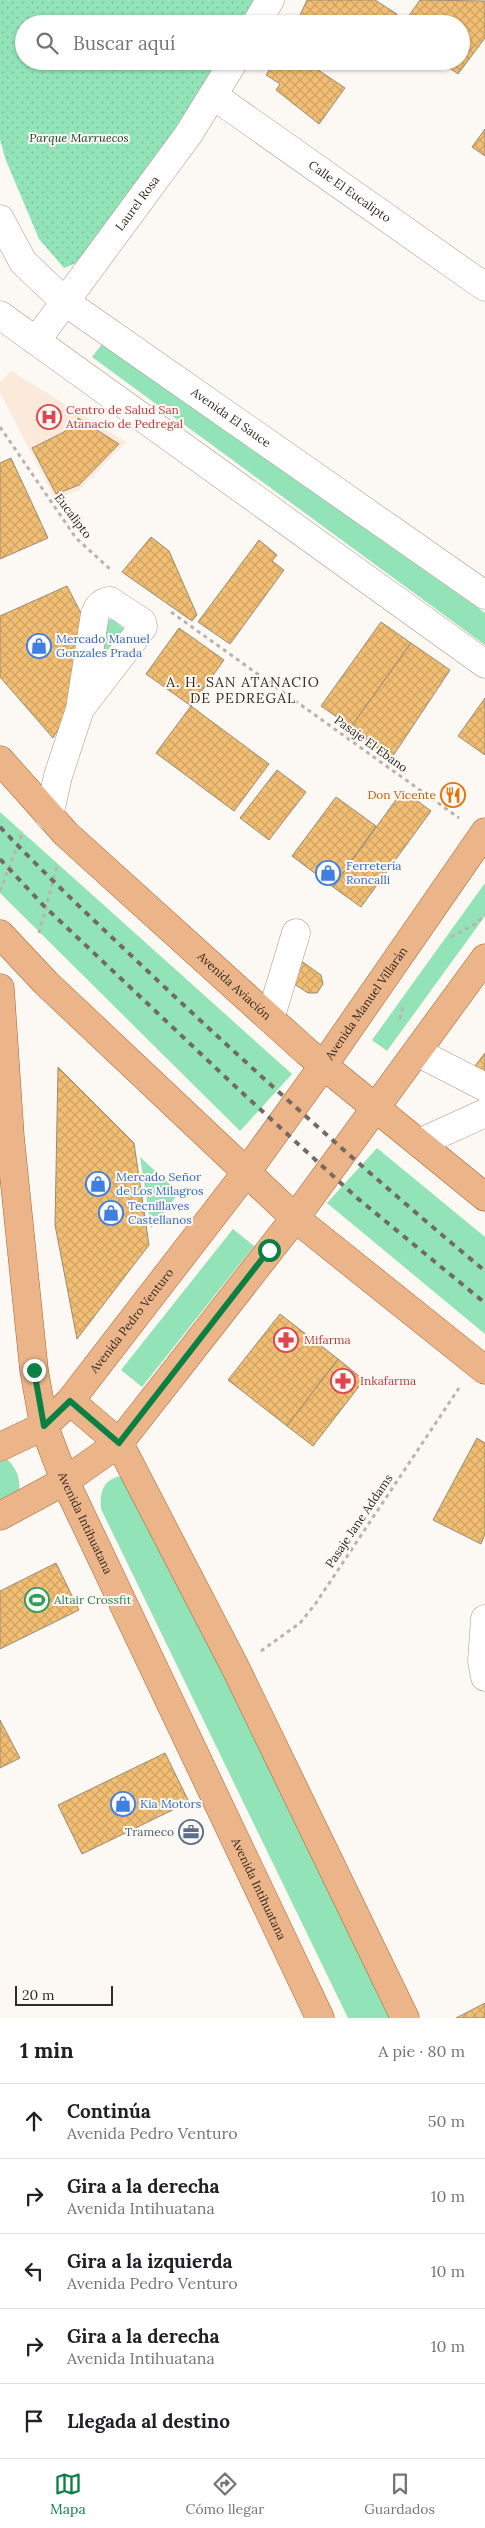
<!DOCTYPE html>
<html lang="es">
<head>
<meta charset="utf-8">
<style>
  body { margin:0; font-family:Lora,serif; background:#f6f6f6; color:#202124 }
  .scale { position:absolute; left:15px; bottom:12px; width:98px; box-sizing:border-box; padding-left:5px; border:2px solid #332a22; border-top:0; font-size:14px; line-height:18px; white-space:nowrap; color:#332a22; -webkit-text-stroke:4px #fcf8f3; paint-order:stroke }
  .stop { position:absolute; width:15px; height:15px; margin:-11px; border:4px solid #0b8043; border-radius:50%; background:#fff }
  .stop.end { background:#0b8043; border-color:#fff; box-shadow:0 1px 5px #0008 }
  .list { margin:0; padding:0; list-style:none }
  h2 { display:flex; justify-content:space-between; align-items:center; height:65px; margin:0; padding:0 20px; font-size:21px }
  h2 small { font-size:16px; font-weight:400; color:#757577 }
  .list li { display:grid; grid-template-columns:32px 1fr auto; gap:15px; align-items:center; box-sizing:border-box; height:75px; padding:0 20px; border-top:1px solid #e0e0e0 }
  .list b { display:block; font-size:19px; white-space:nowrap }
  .list p { margin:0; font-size:16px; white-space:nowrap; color:#757577 }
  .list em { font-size:16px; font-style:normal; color:#757577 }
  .icon { flex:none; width:28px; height:28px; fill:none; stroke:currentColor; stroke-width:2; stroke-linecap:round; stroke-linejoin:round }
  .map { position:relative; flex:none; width:485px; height:2018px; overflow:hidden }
  .search { position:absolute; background:#fff; box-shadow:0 1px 4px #0004; left:15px; right:15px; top:15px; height:55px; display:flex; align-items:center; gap:12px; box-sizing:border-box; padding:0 18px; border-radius:28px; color:#757577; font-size:19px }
  .sheet { height:440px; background:#fff }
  nav { display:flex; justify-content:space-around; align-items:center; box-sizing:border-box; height:70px; border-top:1px solid #e0e0e0; background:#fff; font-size:14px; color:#757577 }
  nav a { display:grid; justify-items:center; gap:2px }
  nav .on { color:#0b8043 }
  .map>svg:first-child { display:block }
  .built { fill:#fbe9da }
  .green { fill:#92e3b8 }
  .park { fill:url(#park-dots) }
  .building { fill:url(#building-cross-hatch); stroke:#9b8c75 }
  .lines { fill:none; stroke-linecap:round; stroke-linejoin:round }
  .minor-casing { stroke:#ad9784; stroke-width:29 }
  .major-casing { stroke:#a26432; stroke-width:29 }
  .path { stroke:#bab4ae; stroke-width:3; stroke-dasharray:4 4; stroke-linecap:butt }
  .minor { stroke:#fff; stroke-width:28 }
  .major { stroke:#ebb589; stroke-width:28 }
  .rail { stroke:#726a63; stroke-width:4; stroke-dasharray:6 6; stroke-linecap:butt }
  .route { stroke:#0b8043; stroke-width:6 }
  .labels { text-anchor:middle; stroke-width:4; stroke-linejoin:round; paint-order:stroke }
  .park-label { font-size:12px; font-style:italic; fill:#133a28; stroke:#fcf8f3 }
  .street-label { font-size:12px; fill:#332a22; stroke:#fcf8f3 }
  .health-label { font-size:12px; fill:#be3a42; stroke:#fcf8f3; text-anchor:start }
  .shop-label { font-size:12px; fill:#366cbe; stroke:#fcf8f3; text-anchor:start }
  .food-label { font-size:12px; fill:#c56008; stroke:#fcf8f3; text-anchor:end }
  .leisure-label { font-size:12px; fill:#27864d; stroke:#fcf8f3; text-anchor:start }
  .service-label { font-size:12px; fill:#4e5e75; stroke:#fcf8f3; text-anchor:end }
  .neighbourhood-label { font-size:14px; letter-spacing:1px; fill:#332a22; stroke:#fcf8f3 }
</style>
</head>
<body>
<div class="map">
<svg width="485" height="2018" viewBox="0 0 485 2018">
  <defs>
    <pattern id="park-dots" width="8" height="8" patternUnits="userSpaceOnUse" patternTransform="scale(1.25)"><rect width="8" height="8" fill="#92e3b8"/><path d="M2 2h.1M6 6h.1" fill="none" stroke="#7ec39e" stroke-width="1.8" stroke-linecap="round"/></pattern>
    <pattern id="building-cross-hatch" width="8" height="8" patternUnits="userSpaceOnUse" patternTransform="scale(1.25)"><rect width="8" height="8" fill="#f1be73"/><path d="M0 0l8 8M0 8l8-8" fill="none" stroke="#cfa363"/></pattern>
  </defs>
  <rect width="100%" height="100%" fill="#fcf8f3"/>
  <polygon class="built" points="11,371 126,442 79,490 55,499 0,392 0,383"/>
  <g class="green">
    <polygon points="102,344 485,613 485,645 92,357"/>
    <polygon points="112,619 126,630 102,668 91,665 107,620"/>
    <polygon points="0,812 292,1074 240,1131 0,893"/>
    <polygon points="485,883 485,916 387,1051 372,1040"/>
    <polygon points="377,1148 485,1237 485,1334 327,1203"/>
    <polygon points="140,1157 179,1193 151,1228"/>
    <polygon points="233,1229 254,1246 142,1387 121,1370"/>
    <path d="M0,1460H8C17,1469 22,1482 18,1495L0,1505Z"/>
    <path d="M121,1476L130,1482L392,2018H348L101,1509C99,1492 104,1479 121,1476Z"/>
  </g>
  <polygon class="park" points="0,0 256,0 243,24 24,24 24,61 223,61 84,260 64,268 39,239 5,158 0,139"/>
  <g class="building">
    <polygon points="307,0 375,0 397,14 391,24 296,24"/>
    <polygon points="420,0 485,1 485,38 458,74 440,61 461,61 461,24 403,24"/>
    <polygon points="275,61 305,61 345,88 319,124 276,90 280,84 266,75"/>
    <polygon points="485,129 485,156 472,147"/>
    <polygon points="78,418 119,444 79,485 56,494 32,448 64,432"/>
    <polygon points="11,458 48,538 0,559 0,463"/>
    <polygon points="151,537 169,551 197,615 192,621 122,572"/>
    <polygon points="259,540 277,555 272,561 284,570 230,644 198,622"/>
    <polygon points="67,586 82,615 75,680 62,723 53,738 0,677 0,616"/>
    <polygon points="381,622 411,643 351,727 321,706"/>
    <polygon points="179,628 224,660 191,706 146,674"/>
    <polygon points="411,643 450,670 391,759 351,727"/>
    <polygon points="485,698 485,755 458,736"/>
    <polygon points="191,706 269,764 234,811 156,753"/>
    <polygon points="277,770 306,792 269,840 240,818"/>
    <polygon points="403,790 431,811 361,907 333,887"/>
    <polygon points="336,797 376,826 333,887 292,856"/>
    <polygon points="300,960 321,975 323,984 317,993 308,993 288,980"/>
    <polygon points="485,1053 485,1081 471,1071"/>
    <polygon points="58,1067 134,1143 149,1245 77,1339 55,1225"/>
    <polygon points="280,1314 338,1359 287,1426 228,1380"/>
    <polygon points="338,1359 364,1380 313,1446 287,1426"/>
    <polygon points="477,1438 485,1443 485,1534 481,1544 433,1520"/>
    <polygon points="56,1563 79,1610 0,1649 0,1591"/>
    <polygon points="0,1720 20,1758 0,1768"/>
    <polygon points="165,1753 189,1802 82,1854 58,1805"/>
    <polygon points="485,2003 485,2018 456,2018"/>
  </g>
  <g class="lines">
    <defs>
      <g id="minor">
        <polyline points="256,24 270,0"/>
        <path id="s1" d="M214,96L485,287"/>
        <path id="s2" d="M0,219L23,262L64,301L485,595"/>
        <polyline points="0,315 485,664"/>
        <path id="s3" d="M36,341L188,135L234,61"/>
        <path d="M49,816L58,776L80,709L95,614C98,606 102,602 110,601L142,622L143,627L80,709"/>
        <polyline points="270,1019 296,933"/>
        <polyline points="417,1052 485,1087"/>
        <polyline points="419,1143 485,1113"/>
        <polyline points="485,1619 482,1661 485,1677"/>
      </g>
      <g id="major">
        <path id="s4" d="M0,760L66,834L307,1052L485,1197"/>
        <polyline points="0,934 46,983 295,1218 485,1370"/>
        <path id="s5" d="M0,988L10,1137L34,1370L44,1426L65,1481L320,2018"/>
        <polyline points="70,1401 119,1443 235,1667 405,2018"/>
        <path id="s6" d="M0,1447L44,1426L70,1401L245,1174L323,1066L485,832"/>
        <polyline points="0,1516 65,1481 119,1443 295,1218 485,958"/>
      </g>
    </defs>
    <use href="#minor" class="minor-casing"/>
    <use href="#major" class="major-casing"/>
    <g class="path">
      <polyline points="0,427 76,538 111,570"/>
      <polyline points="171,612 459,818"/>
      <polyline points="0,891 23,831"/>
      <polyline points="39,933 57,866"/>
      <polyline points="451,937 475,924 485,915"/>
      <polyline points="400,1019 403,1006"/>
      <polyline points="261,1651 300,1623 316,1603 459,1388"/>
    </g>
    <use href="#minor" class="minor"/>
    <use href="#major" class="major"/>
    <g class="rail">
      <path d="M0,827C56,886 115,940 174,996C275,1090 378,1182 485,1271"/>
      <polyline points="0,859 44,906 237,1088 356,1197 485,1303"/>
    </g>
  </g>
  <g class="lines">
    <polyline class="route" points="34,1370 44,1426 70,1401 119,1443 269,1250"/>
  </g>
  <defs>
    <symbol id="hospital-ring" viewBox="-11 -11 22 22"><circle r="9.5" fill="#fcf8f3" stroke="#e0444e" stroke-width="1.5"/><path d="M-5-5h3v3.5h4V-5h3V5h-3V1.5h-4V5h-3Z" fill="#e0444e"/></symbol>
    <symbol id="shop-ring" viewBox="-11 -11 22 22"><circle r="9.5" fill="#fcf8f3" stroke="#3f7fe0" stroke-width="1.5"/><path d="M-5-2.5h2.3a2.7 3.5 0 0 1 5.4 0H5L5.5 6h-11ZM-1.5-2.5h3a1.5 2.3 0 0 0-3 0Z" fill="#3f7fe0"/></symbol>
    <symbol id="restaurant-ring" viewBox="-11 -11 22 22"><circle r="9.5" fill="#fcf8f3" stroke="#e8710a" stroke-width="1.5"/><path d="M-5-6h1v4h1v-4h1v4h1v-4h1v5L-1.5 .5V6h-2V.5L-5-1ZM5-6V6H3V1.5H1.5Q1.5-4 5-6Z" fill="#e8710a"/></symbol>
    <symbol id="pharmacy-ring" viewBox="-11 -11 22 22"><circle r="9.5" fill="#fcf8f3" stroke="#e0444e" stroke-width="1.5"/><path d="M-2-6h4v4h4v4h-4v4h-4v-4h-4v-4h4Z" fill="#e0444e"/></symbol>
    <symbol id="stadium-ring" viewBox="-11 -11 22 22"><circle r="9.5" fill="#fcf8f3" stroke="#2e9e5b" stroke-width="1.5"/><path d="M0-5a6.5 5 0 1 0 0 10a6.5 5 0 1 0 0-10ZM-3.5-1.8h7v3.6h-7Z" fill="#2e9e5b"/></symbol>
    <symbol id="office-ring" viewBox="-11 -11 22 22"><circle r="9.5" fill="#fcf8f3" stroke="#5c6f8a" stroke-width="1.5"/><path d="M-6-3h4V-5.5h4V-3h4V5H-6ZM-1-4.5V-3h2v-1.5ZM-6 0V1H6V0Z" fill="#5c6f8a"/></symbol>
  </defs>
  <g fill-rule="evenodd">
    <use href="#hospital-ring" x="35" y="403" width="28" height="28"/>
    <use href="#shop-ring" x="25" y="632" width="28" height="28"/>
    <use href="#restaurant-ring" x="439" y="781" width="28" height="28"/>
    <use href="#shop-ring" x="314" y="859" width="28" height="28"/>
    <use href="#shop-ring" x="84" y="1170" width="28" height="28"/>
    <use href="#shop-ring" x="97" y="1199" width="28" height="28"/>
    <use href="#pharmacy-ring" x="272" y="1326" width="28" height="28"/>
    <use href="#pharmacy-ring" x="329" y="1367" width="28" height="28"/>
    <use href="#stadium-ring" x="23" y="1586" width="28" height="28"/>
    <use href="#shop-ring" x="109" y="1790" width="28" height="28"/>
    <use href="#office-ring" x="177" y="1818" width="28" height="28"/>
  </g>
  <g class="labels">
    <g class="park-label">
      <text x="79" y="142">Parque Marruecos</text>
    </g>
    <g class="street-label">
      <text dy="4" stroke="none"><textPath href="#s1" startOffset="166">Calle El Eucalipto</textPath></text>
      <text dy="4" stroke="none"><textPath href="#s3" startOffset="171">Laurel Rosa</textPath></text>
      <text dy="4" stroke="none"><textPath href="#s2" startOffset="309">Avenida El Sauce</textPath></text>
      <text transform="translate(73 516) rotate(53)" y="4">Eucalipto</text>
      <text transform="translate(371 744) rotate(36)" y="4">Pasaje El Ebano</text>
      <text dy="4" stroke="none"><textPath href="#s4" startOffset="326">Avenida Aviación</textPath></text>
      <text dy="4" stroke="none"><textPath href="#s6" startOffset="581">Avenida Manuel Villarán</textPath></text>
      <text dy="4" stroke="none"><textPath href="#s6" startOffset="186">Avenida Pedro Venturo</textPath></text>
      <text transform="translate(359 1521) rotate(-56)" y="4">Pasaje Jane Addams</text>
      <text dy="4" stroke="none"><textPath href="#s5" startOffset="546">Avenida Intihuatana</textPath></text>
      <text dy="4" stroke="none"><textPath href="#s5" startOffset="951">Avenida Intihuatana</textPath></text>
    </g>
    <g class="health-label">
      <text x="66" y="414">Centro de Salud San<tspan x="66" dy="14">Atanacio de Pedregal</tspan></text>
      <text x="304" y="1344">Mifarma</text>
      <text x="360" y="1385">Inkafarma</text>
    </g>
    <g class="shop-label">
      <text x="56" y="643">Mercado Manuel<tspan x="56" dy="14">Gonzales Prada</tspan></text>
      <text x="346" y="870">Ferretería<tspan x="346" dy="14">Roncalli</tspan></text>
      <text x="116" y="1181">Mercado Señor<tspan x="116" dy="14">de Los Milagros</tspan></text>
      <text x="128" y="1210">Tecnillaves<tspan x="128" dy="14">Castellanos</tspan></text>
      <text x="140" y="1808">Kia Motors</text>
    </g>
    <g class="food-label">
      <text x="436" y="799">Don Vicente</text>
    </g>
    <g class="leisure-label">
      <text x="54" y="1604">Altair Crossfit</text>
    </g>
    <g class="service-label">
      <text x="174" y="1836">Trameco</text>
    </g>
    <g class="neighbourhood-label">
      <text x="243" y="687">A. H. SAN ATANACIO<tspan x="243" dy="16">DE PEDREGAL</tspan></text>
    </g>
  </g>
</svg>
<div class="scale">20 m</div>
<div class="stop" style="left:269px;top:1250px"></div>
<div class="stop end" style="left:34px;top:1370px"></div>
<div class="search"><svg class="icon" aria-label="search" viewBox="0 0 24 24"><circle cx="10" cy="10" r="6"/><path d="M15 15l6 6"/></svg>Buscar aquí</div>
</div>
<section class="sheet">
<h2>1 min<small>A pie · 80 m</small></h2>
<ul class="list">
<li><svg class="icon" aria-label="ahead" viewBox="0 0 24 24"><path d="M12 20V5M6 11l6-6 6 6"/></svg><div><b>Continúa</b><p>Avenida Pedro Venturo</p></div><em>50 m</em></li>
<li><svg class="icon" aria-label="right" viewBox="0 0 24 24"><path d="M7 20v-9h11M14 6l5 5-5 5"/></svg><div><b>Gira a la derecha</b><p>Avenida Intihuatana</p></div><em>10 m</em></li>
<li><svg class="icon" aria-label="left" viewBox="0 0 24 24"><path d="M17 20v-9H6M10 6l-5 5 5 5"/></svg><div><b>Gira a la izquierda</b><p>Avenida Pedro Venturo</p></div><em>10 m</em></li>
<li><svg class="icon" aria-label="right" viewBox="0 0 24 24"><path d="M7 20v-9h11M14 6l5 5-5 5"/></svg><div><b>Gira a la derecha</b><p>Avenida Intihuatana</p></div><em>10 m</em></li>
<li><svg class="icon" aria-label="arrive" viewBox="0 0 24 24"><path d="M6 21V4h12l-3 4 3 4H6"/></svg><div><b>Llegada al destino</b></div></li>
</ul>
</section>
<nav>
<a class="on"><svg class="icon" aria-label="map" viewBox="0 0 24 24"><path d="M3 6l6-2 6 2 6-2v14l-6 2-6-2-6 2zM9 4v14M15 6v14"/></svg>Mapa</a>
<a><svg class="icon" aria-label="directions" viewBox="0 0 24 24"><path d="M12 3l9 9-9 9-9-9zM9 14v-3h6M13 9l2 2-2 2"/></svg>Cómo llegar</a>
<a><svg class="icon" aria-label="saved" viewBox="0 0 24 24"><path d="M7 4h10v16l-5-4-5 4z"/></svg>Guardados</a>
</nav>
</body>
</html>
